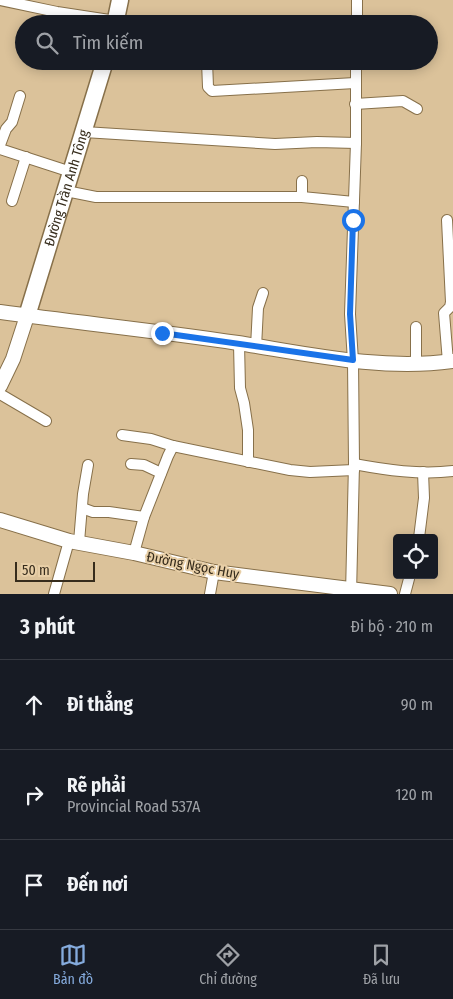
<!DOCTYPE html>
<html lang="vi">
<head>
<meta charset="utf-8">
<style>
  body { margin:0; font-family:"Fira Sans Condensed",sans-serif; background:#20242c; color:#f1f3f6 }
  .controls { position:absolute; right:15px; bottom:15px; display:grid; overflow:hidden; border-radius:5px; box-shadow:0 2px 12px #0003 }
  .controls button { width:45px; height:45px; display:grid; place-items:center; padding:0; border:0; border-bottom:1px solid #363941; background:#171b24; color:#f1f3f6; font:25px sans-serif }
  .scale { position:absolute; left:15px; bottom:12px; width:80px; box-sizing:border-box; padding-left:5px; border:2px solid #362c1c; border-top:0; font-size:14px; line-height:18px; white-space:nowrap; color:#362c1c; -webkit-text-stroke:4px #e8cfa7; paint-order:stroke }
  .stop { position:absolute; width:15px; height:15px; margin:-11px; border:4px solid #1a73e8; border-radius:50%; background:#fff }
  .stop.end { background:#1a73e8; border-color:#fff; box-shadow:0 1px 5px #0008 }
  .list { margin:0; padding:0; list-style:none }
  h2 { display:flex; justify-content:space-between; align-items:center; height:65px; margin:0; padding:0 20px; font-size:21px }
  h2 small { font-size:16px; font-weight:400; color:#9ea1a6 }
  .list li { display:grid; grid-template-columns:32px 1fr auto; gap:15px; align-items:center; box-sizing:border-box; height:90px; padding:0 20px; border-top:1px solid #363941 }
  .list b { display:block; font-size:19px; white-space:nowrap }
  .list p { margin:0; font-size:16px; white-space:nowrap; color:#9ea1a6 }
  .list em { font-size:16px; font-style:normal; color:#9ea1a6 }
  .icon { flex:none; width:28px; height:28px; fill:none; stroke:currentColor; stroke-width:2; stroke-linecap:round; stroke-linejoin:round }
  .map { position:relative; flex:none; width:453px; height:594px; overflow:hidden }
  .search { position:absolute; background:#171b24; box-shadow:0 2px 12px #0003; left:15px; right:15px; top:15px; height:55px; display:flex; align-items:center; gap:12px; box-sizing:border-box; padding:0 18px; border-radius:28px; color:#9ea1a6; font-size:19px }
  .sheet { height:335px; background:#171b24 }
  nav { display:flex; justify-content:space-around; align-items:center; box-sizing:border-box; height:70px; border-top:1px solid #363941; background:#171b24; font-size:14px; color:#9ea1a6 }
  nav a { display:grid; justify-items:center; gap:2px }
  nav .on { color:#85abdd }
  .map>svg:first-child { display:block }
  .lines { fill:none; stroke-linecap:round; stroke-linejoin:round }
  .street-casing { stroke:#87704a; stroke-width:12 }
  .secondary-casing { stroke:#87704a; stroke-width:16 }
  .primary-casing { stroke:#87704a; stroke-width:19 }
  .street { stroke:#fff; stroke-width:10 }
  .secondary { stroke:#fff; stroke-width:14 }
  .primary { stroke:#fff; stroke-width:16 }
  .route { stroke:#1a73e8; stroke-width:6 }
  .labels { text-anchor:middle; stroke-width:4; stroke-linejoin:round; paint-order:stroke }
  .street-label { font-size:14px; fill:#362c1c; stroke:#e8cfa7 }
</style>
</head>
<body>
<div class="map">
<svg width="453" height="594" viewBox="0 0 453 594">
  <rect width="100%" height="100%" fill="#dbc29a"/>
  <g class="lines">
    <defs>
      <g id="street">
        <polyline points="0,0 57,12 116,21"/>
        <polyline points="357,24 357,0"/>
        <polyline points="207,61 208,87 212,91 355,83"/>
        <polyline points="355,104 403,101 417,109"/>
        <polyline points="84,132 275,144 317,142 356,143"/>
        <polyline points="0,145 6,129 12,122 20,96"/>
        <polyline points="0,149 71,172"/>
        <polyline points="66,191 96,197 302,197 354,202"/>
        <polyline points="302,197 302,181"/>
        <polyline points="12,201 26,157"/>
        <polyline points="447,220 451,302 450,307 444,313 448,362"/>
        <polyline points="416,327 416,364"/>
        <polyline points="239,344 240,388 244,403 248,430 248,462"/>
        <polyline points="256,347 258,308 263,293"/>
        <polyline points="0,394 46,421"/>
        <polyline points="122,435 151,439 173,446 290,470 310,472 354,470"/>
        <polyline points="131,464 144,465 161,473"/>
        <path d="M354,464C386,470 420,475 453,471"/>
        <polyline points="82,508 93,512 109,512 144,517"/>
        <polyline points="419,538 424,498 423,472"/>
        <polyline points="79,542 83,494 88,465"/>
        <polyline points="134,553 144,517 168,456 173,446"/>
        <polyline points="54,594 69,541"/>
        <polyline points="210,594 214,572"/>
        <polyline points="351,594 354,464 353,361 350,314 356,143 356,61"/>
        <polyline points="405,594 410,575"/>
      </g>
      <g id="secondary">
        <path d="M0,312C79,323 159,331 238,343C308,354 382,371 453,361"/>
        <polyline points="0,386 13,359 27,316"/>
        <polyline points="0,520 69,541 134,553 214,572 390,594"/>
      </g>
      <g id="primary">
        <polyline points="115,24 120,0"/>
        <path id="s1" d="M27,316L105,61"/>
      </g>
    </defs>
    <use href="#street" class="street-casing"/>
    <use href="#secondary" class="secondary-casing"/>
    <use href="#primary" class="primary-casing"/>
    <use href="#street" class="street"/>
    <use href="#secondary" class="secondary"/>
    <use href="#primary" class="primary"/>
  </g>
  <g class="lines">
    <polyline class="route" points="162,333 353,360 350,314 353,220"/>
  </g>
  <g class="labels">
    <g class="street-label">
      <text dy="5" stroke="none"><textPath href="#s1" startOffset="134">Đường Trần Anh Tông</textPath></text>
      <text transform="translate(193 565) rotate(11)" y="5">Đường Ngọc Huy</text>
    </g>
  </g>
</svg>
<div class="controls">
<button><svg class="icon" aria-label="locate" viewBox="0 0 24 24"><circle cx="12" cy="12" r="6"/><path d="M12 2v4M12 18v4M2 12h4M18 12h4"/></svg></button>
</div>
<div class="scale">50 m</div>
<div class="stop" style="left:353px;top:220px"></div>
<div class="stop end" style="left:162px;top:333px"></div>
<div class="search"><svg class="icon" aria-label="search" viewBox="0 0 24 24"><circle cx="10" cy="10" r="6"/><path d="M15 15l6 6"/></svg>Tìm kiếm</div>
</div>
<section class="sheet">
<h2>3 phút<small>Đi bộ · 210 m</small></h2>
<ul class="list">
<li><svg class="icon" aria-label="ahead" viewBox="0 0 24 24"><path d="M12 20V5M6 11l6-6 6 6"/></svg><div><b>Đi thẳng</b></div><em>90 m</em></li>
<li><svg class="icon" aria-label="right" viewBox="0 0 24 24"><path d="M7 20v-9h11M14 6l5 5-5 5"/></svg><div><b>Rẽ phải</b><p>Provincial Road 537A</p></div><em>120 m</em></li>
<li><svg class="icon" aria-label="arrive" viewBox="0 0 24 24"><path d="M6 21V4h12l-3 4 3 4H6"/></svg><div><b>Đến nơi</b></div></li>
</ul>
</section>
<nav>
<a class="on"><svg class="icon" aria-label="map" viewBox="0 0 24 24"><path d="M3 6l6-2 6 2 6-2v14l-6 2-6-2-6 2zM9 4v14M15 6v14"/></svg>Bản đồ</a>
<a><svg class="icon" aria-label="directions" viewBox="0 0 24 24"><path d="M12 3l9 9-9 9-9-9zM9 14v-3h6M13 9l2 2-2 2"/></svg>Chỉ đường</a>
<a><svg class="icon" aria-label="saved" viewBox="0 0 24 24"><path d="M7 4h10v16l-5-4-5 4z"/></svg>Đã lưu</a>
</nav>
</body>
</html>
